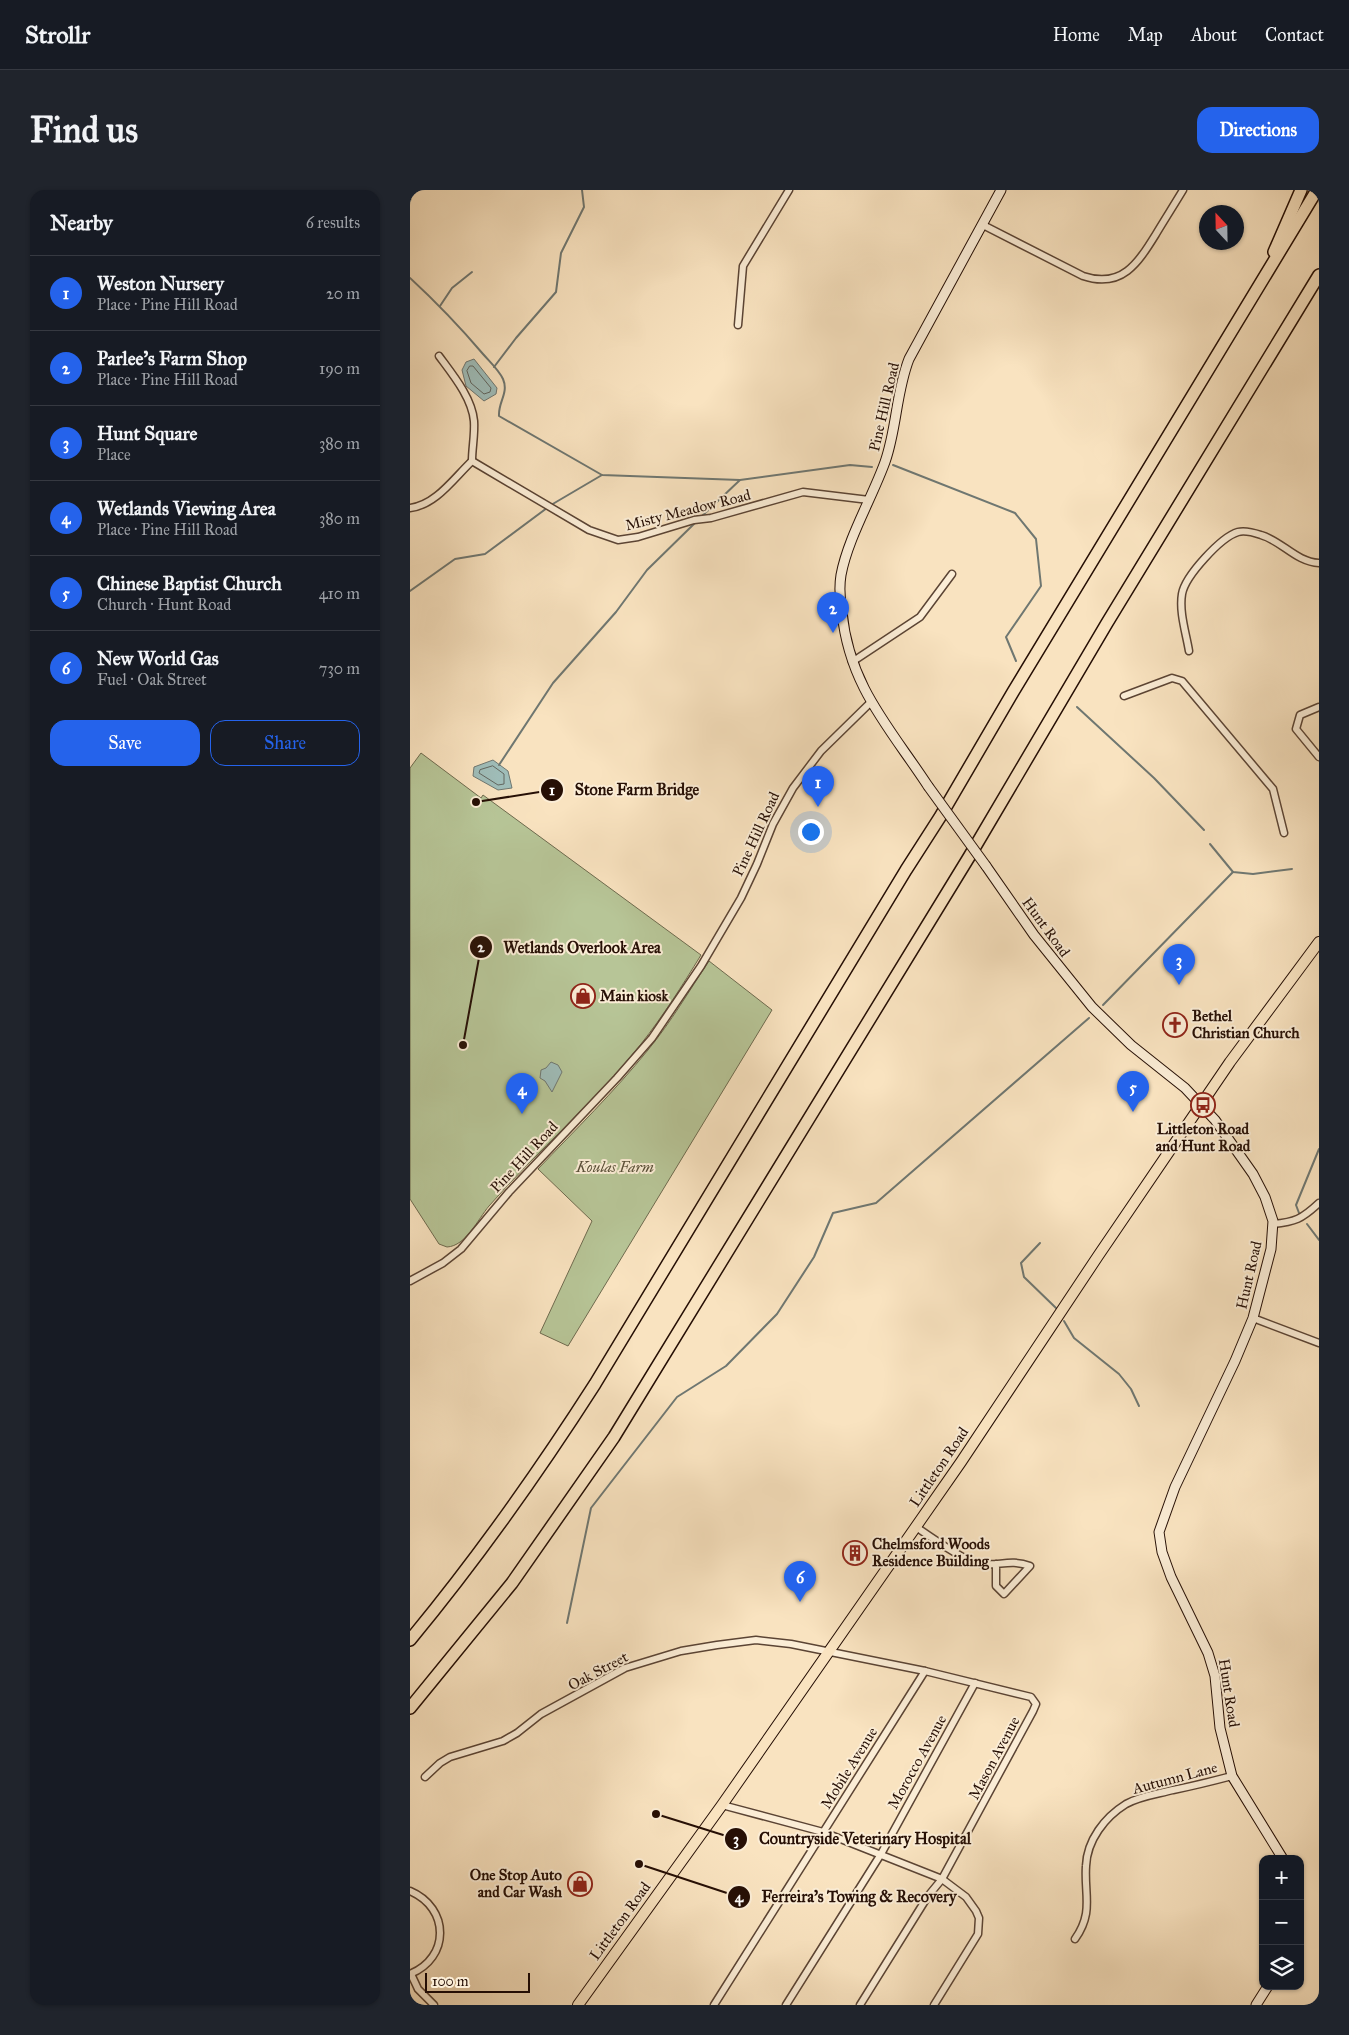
<!DOCTYPE html>
<html lang="en">
<head>
<meta charset="utf-8">
<style>
  body { margin:0; font-family:"IM FELL Great Primer",serif; background:#20242c; color:#f1f3f6 }
  .controls { position:absolute; right:15px; bottom:15px; display:grid; overflow:hidden; border-radius:10px; box-shadow:0 1px 4px #0004 }
  .controls button { width:45px; height:45px; display:grid; place-items:center; padding:0; border:0; border-bottom:1px solid #363941; background:#171b24; color:#f1f3f6; font:25px sans-serif }
  .compass { position:absolute; left:789px; top:15px; width:45px; height:45px; border-radius:50%; background:#171b24; box-shadow:0 1px 4px #0004; rotate:338deg }
  .scale { position:absolute; left:15px; bottom:12px; width:105px; box-sizing:border-box; padding-left:5px; border:2px solid #260f05; border-top:0; font-size:14px; line-height:18px; white-space:nowrap; color:#260f05; -webkit-text-stroke:4px #fbedd6; paint-order:stroke }
  .you { position:absolute; left:400px; top:641px; width:18px; height:18px; margin:-12px; border:4px solid #fff; border-radius:50%; background:#1a73e8; box-shadow:0 0 0 8px #1a73e833 }
  .badge { display:grid; place-items:center; width:32px; height:32px; border-radius:50%; background:#2563eb; color:#fff; font-size:16px; font-weight:700 }
  .pin { position:absolute; translate:-50% -41px; filter:drop-shadow(0 1px 2px #0008) }
  .pin::after { content:''; position:absolute; top:26px; width:18px; height:15px; background:inherit; clip-path:polygon(0 0,100% 0,50% 100%) }
  .list { margin:0; padding:0; list-style:none }
  h2 { display:flex; justify-content:space-between; align-items:center; height:65px; margin:0; padding:0 20px; font-size:21px }
  h2 small { font-size:16px; font-weight:400; color:#9ea1a6 }
  .list li { display:grid; grid-template-columns:32px 1fr auto; gap:15px; align-items:center; box-sizing:border-box; height:75px; padding:0 20px; border-top:1px solid #363941 }
  .list b { display:block; font-size:19px; white-space:nowrap }
  .list p { margin:0; font-size:16px; white-space:nowrap; color:#9ea1a6 }
  .list em { font-size:16px; font-style:normal; color:#9ea1a6 }
  .actions { display:flex; gap:10px; padding:15px 20px }
  .actions a { flex:1; padding:11px 0; border:1px solid #2563eb; border-radius:15px; text-align:center; font-size:18px; color:#2563eb }
  .actions .main { background:#2563eb; color:#fff }
  .icon { flex:none; width:28px; height:28px; fill:none; stroke:currentColor; stroke-width:2; stroke-linecap:round; stroke-linejoin:round }
  .map { position:relative; flex:none; width:909px; height:1815px; overflow:hidden; border-radius:15px }
  header { display:flex; align-items:center; gap:30px; box-sizing:border-box; height:70px; padding:0 25px; background:#171b24; border-bottom:1px solid #363941 }
  header strong { font-size:24px }
  nav { display:flex; gap:28px; margin-inline-start:auto; font-size:18px }
  .intro { display:flex; align-items:center; justify-content:space-between; box-sizing:border-box; height:120px; padding:0 30px }
  h1 { margin:0; font-size:35px }
  .button { padding:12px 22px; border-radius:15px; background:#2563eb; color:#fff; font-size:18px; font-weight:700 }
  main { display:flex; gap:30px; padding:0 30px }
  aside { flex:1; background:#171b24; border-radius:15px; box-shadow:0 1px 4px #0004 }
  .map>svg:first-child { display:block }
  .green { fill:#b7c597; stroke:#6e6a4e }
  .water { fill:#9fbdb9; stroke:#6f7771 }
  .lines { fill:none; stroke-linecap:round; stroke-linejoin:round }
  .shore { stroke:#62665f; stroke-width:1 }
  .stream { stroke:#6f7771; stroke-width:2 }
  .street-casing { stroke:#5b4434; stroke-width:9 }
  .secondary-casing { stroke:#260f05; stroke-width:11 }
  .primary-casing { stroke:#260f05; stroke-width:12 }
  .highway-casing { stroke:#260f05; stroke-width:14 }
  .street { stroke:#fbedd6; stroke-width:6 }
  .secondary { stroke:#fbedd6; stroke-width:9 }
  .primary { stroke:#f9e3c0; stroke-width:10 }
  .highway { stroke:#f9e3c0; stroke-width:11 }
  .secondary-bridge-casing { stroke:#260f05; stroke-width:11; stroke-linecap:butt }
  .secondary-bridge { stroke:#fbedd6; stroke-width:9 }
  .labels { text-anchor:middle; stroke-width:4; stroke-linejoin:round; paint-order:stroke }
  .street-label { font-size:15px; fill:#260f05; stroke:#fbedd6 }
  .poi-label { font-size:15px; font-weight:bold; fill:#260f05; stroke:#fbedd6; text-anchor:start }
  .park-label { font-size:15px; font-style:italic; fill:#594f38; stroke:#fbedd6 }
  .leader { fill:none; stroke:#260f05; stroke-width:2 }
  .callout-dot { fill:#260f05; stroke:#fbedd6; stroke-width:2 }
  .mark-label { font-size:15px; text-anchor:middle; font-weight:bold; fill:#fff }
  .callout-label { font-size:16px; text-anchor:middle; font-weight:bold; fill:#260f05; stroke:#fbedd6; stroke-width:4; stroke-linejoin:round; paint-order:stroke }
</style>
</head>
<body>
<header>
<strong>Strollr</strong>
<nav><a>Home</a><a>Map</a><a>About</a><a>Contact</a></nav>
</header>
<div class="intro"><h1>Find us</h1><a class="button">Directions</a></div>
<main>
<aside>
<h2>Nearby<small>6 results</small></h2>
<ul class="list">
<li><span class="badge">1</span><div><b>Weston Nursery</b><p>Place · Pine Hill Road</p></div><em>20 m</em></li>
<li><span class="badge">2</span><div><b>Parlee's Farm Shop</b><p>Place · Pine Hill Road</p></div><em>190 m</em></li>
<li><span class="badge">3</span><div><b>Hunt Square</b><p>Place</p></div><em>380 m</em></li>
<li><span class="badge">4</span><div><b>Wetlands Viewing Area</b><p>Place · Pine Hill Road</p></div><em>380 m</em></li>
<li><span class="badge">5</span><div><b>Chinese Baptist Church</b><p>Church · Hunt Road</p></div><em>410 m</em></li>
<li><span class="badge">6</span><div><b>New World Gas</b><p>Fuel · Oak Street</p></div><em>730 m</em></li>
</ul>
<div class="actions"><a class="main">Save</a><a>Share</a></div>
</aside>
<div class="map">
<svg width="909" height="1815" viewBox="0 0 909 1815">
  <rect width="100%" height="100%" fill="#f9e3c0"/>
  <filter id="stains"><feTurbulence type="fractalNoise" baseFrequency=".004" numOctaves="4"/><feColorMatrix values="0 0 0 0 .2 0 0 0 0 .09 0 0 0 0 .02 0 0 0 .5 -.17"/></filter>
  <radialGradient id="worn" r=".72"><stop offset=".6" stop-color="#630" stop-opacity="0"/><stop offset="1" stop-color="#630" stop-opacity=".3"/></radialGradient>
  <g class="green">
    <path d="M11,563L71,608L73,605L291,765C272,796 253,826 231,854C185,912 128,960 79,1016C68,1029 56,1056 37,1057L29,1054L0,1009V578Z"/>
    <path d="M299,771L362,820L158,1156L130,1143L182,1031L128,979C165,940 204,902 238,860C261,832 279,801 299,771Z"/>
  </g>
  <g class="water">
    <polygon points="64,169 87,198 86,204 74,211 56,196 52,180 56,172"/>
    <polygon points="83,570 98,581 102,598 88,600 63,586 64,577"/>
    <polygon points="141,872 148,875 152,882 142,902 135,891 130,888 131,880 136,878"/>
  </g>
  <g class="lines">
    <g class="shore">
      <polygon points="60,176 63,176 81,198 80,202 74,204 61,193 57,181"/>
      <polygon points="83,576 94,584 94,594 88,595 69,583 70,580"/>
    </g>
    <g class="stream">
      <polyline points="0,11 3,0"/>
      <path d="M0,88C26,112 50,137 73,164C80,172 89,180 93,189C99,203 88,212 89,226L192,285L330,290L440,275L462,277"/>
      <polyline points="30,116 42,98 62,82"/>
      <polyline points="84,177 106,148 146,102 151,63 174,17 172,0"/>
      <polyline points="483,275 605,323 626,349 631,396 596,447 606,471"/>
      <polyline points="141,315 192,285"/>
      <polyline points="292,326 330,290"/>
      <polyline points="0,401 45,369 75,364 137,318"/>
      <polyline points="667,517 744,588 794,640"/>
      <polyline points="89,575 143,493 206,422 237,380 287,331"/>
      <polyline points="800,654 823,682 843,684 882,679"/>
      <polyline points="693,815 823,682"/>
      <polyline points="889,1023 886,1015 909,959"/>
      <polyline points="897,1034 909,1050"/>
      <polyline points="630,1053 611,1073 614,1087 646,1118"/>
      <polyline points="654,1131 664,1148 709,1184 721,1199 729,1216"/>
      <polyline points="157,1433 181,1318 267,1207 316,1176 367,1124 404,1067 423,1023 466,1013 679,828"/>
    </g>
    <defs>
      <g id="street">
        <path d="M573,35L673,86C712,99 728,73 746,44C755,29 764,15 773,0"/>
        <polyline points="328,135 333,76 379,0"/>
        <path d="M29,166C43,185 62,208 64,231C65,244 62,258 62,271"/>
        <path d="M0,318C26,315 44,288 62,271L179,340L208,350L228,347L284,330L301,328L393,302L459,310"/>
        <path d="M779,461C776,443 769,422 772,404C775,386 811,347 828,342C835,340 845,343 851,345C872,351 886,372 909,373"/>
        <polyline points="442,472 510,427 542,384"/>
        <polyline points="714,506 762,488 772,491 863,599 874,643"/>
        <polyline points="909,517 890,525 886,539 909,567"/>
        <path d="M863,1034C885,1032 892,1029 909,1013"/>
        <polyline points="0,1091 33,1073 51,1059 99,1002 207,888 242,848 291,776 331,708 347,674 363,634 383,598 411,561 460,513"/>
        <polyline points="843,1128 909,1153"/>
        <path d="M506,1337C519,1346 553,1370 566,1373C587,1378 598,1368 620,1376L594,1404L586,1396V1374"/>
        <polyline points="15,1587 30,1573 40,1567 93,1551 107,1543 131,1524 215,1478 271,1461 307,1455 346,1450 381,1454 515,1481 621,1507 626,1514 623,1521 532,1689 518,1706 450,1815"/>
        <polyline points="312,1615 413,1642 532,1689 556,1707 566,1721 569,1728 568,1744 524,1815"/>
        <path d="M0,1701C40,1718 40,1768 0,1784"/>
        <path d="M665,1749C684,1722 674,1705 676,1676C677,1650 695,1627 716,1614C730,1606 748,1604 763,1600C783,1596 803,1591 822,1586"/>
        <polyline points="1,1784 8,1799 24,1815"/>
        <polyline points="304,1815 515,1481"/>
        <polyline points="376,1815 471,1664 565,1493"/>
      </g>
      <g id="secondary">
        <path d="M518,596C480,538 439,496 432,422C430,410 429,397 431,385C438,348 462,308 475,272C487,238 486,202 499,169L591,0"/>
        <polyline points="576,676 624,745 682,817 721,855 775,898 805,930 843,984 855,1007 863,1031 861,1059 843,1128 825,1171 765,1297 749,1342 752,1362 761,1387 798,1463 805,1486 810,1538 822,1586 873,1669"/>
        <polyline points="846,1815 858,1796"/>
      </g>
      <polyline id="primary" points="168,1815 312,1615 551,1272 688,1066 820,872 909,752"/>
      <g id="highway">
        <polyline points="864,62 891,0"/>
        <path d="M0,1450C67,1369 128,1283 185,1194L496,680L530,627L603,502L907,0"/>
        <polyline points="0,1518 102,1393 204,1247 559,667 697,433 909,85"/>
      </g>
    </defs>
    <use href="#street" class="street-casing"/>
    <use href="#secondary" class="secondary-casing"/>
    <use href="#primary" class="primary-casing"/>
    <use href="#highway" class="highway-casing"/>
    <use href="#street" class="street"/>
    <use href="#secondary" class="secondary"/>
    <use href="#primary" class="primary"/>
    <use href="#highway" class="highway"/>
    <defs>
      <polyline id="secondary-bridge" points="518,596 576,676"/>
    </defs>
    <use href="#secondary-bridge" class="secondary-bridge-casing"/>
    <use href="#secondary-bridge" class="secondary-bridge"/>
  </g>
  <defs>
    <symbol id="shop-ring" viewBox="-11 -11 22 22"><circle r="9.5" fill="#fbedd6" stroke="#8f2418" stroke-width="1.5"/><path d="M-5-2.5h2.3a2.7 3.5 0 0 1 5.4 0H5L5.5 6h-11ZM-1.5-2.5h3a1.5 2.3 0 0 0-3 0Z" fill="#8f2418"/></symbol>
    <symbol id="church-ring" viewBox="-11 -11 22 22"><circle r="9.5" fill="#fbedd6" stroke="#8f2418" stroke-width="1.5"/><path d="M-1.2-6h2.4v3.5h3.3v2.4h-3.3V6h-2.4V-.1h-3.3v-2.4h3.3Z" fill="#8f2418"/></symbol>
    <symbol id="bus-ring" viewBox="-11 -11 22 22"><circle r="9.5" fill="#fbedd6" stroke="#8f2418" stroke-width="1.5"/><path d="M-5-6H5V4H4V6H2V4H-2V6H-4V4H-5ZM-3.5-4V0h7V-4ZM-3.5 1.2v1.5H-2V1.2ZM2 1.2v1.5H3.5V1.2Z" fill="#8f2418"/></symbol>
    <symbol id="building-ring" viewBox="-11 -11 22 22"><circle r="9.5" fill="#fbedd6" stroke="#8f2418" stroke-width="1.5"/><path d="M-4-6H4V6H1V3H-1V6H-4ZM-2.5-4.3h1.7v1.8h-1.7ZM.8-4.3h1.7v1.8H.8ZM-2.5-1h1.7V.8h-1.7ZM.8-1h1.7V.8H.8Z" fill="#8f2418"/></symbol>
  </defs>
  <g fill-rule="evenodd">
    <use href="#shop-ring" x="159" y="792" width="28" height="28"/>
    <use href="#church-ring" x="751" y="821" width="28" height="28"/>
    <use href="#bus-ring" x="779" y="901" width="28" height="28"/>
    <use href="#building-ring" x="431" y="1349" width="28" height="28"/>
    <use href="#shop-ring" x="156" y="1680" width="28" height="28"/>
  </g>
  <g class="labels">
    <g class="street-label">
      <text transform="translate(474 217) rotate(-77)" y="5">Pine Hill Road</text>
      <text transform="translate(278 320) rotate(-14)" y="5">Misty Meadow Road</text>
      <text transform="translate(346 644) rotate(-65)" y="5">Pine Hill Road</text>
      <text transform="translate(636 737) rotate(54)" y="5">Hunt Road</text>
      <text transform="translate(114 967) rotate(-47)" y="5">Pine Hill Road</text>
      <text transform="translate(839 1085) rotate(-77)" y="5">Hunt Road</text>
      <text transform="translate(529 1277) rotate(-56)" y="5">Littleton Road</text>
      <text transform="translate(188 1481) rotate(-28)" y="5">Oak Street</text>
      <text transform="translate(819 1503) rotate(81)" y="5">Hunt Road</text>
      <text transform="translate(584 1568) rotate(-62)" y="5">Mason Avenue</text>
      <text transform="translate(507 1572) rotate(-61)" y="5">Morocco Avenue</text>
      <text transform="translate(439 1578) rotate(-58)" y="5">Mobile Avenue</text>
      <text transform="translate(765 1588) rotate(-15)" y="5">Autumn Lane</text>
      <text transform="translate(210 1731) rotate(-54)" y="5">Littleton Road</text>
    </g>
    <g class="poi-label">
      <text x="190" y="811">Main kiosk</text>
      <text x="782" y="831">Bethel<tspan x="782" dy="17">Christian Church</tspan></text>
      <text x="793" y="944" text-anchor="middle">Littleton Road<tspan x="793" dy="17">and Hunt Road</tspan></text>
      <text x="462" y="1359">Chelmsford Woods<tspan x="462" dy="17">Residence Building</tspan></text>
      <text x="152" y="1690" text-anchor="end">One Stop Auto<tspan x="152" dy="17">and Car Wash</tspan></text>
    </g>
    <g class="park-label">
      <text x="205" y="982">Koulas Farm</text>
    </g>
  </g>
  <path class="leader" d="M66 612L142 600M53 855L71 757M246 1624L326 1649M229 1674L329 1707"/>
  <g class="callout-dot">
    <circle cx="66" cy="612" r="5"/>
    <circle cx="53" cy="855" r="5"/>
    <circle cx="246" cy="1624" r="5"/>
    <circle cx="229" cy="1674" r="5"/>
    <circle cx="142" cy="600" r="12"/>
    <circle cx="71" cy="757" r="12"/>
    <circle cx="326" cy="1649" r="12"/>
    <circle cx="329" cy="1707" r="12"/>
  </g>
  <g class="mark-label">
    <text x="142" y="605">1</text>
    <text x="71" y="762">2</text>
    <text x="326" y="1654">3</text>
    <text x="329" y="1712">4</text>
  </g>
  <g class="callout-label">
    <text x="227" y="605">Stone Farm Bridge</text>
    <text x="172" y="763">Wetlands Overlook Area</text>
    <text x="455" y="1654">Countryside Veterinary Hospital</text>
    <text x="449" y="1712">Ferreira's Towing &amp; Recovery</text>
  </g>
  <rect width="100%" height="100%" filter="url(#stains)"/>
  <rect width="100%" height="100%" fill="url(#worn)"/>
</svg>
<div class="controls">
<button>+</button>
<button>−</button>
<button><svg class="icon" aria-label="layers" viewBox="0 0 24 24"><path d="M12 4l9 5-9 5-9-5zM3 14l9 5 9-5"/></svg></button>
</div>
<svg class="compass" viewBox="-18 -18 36 36"><path d="M0-13l5 13h-10z" fill="#e53935"/><path d="M0 13l5-13h-10z" fill="#9ea1a6"/></svg>
<div class="scale">100 m</div>
<div class="you"></div>
<div class="pin badge" style="left:408px;top:617px">1</div>
<div class="pin badge" style="left:423px;top:443px">2</div>
<div class="pin badge" style="left:769px;top:795px">3</div>
<div class="pin badge" style="left:112px;top:924px">4</div>
<div class="pin badge" style="left:723px;top:922px">5</div>
<div class="pin badge" style="left:390px;top:1412px">6</div>
</div>
</main>
</body>
</html>
